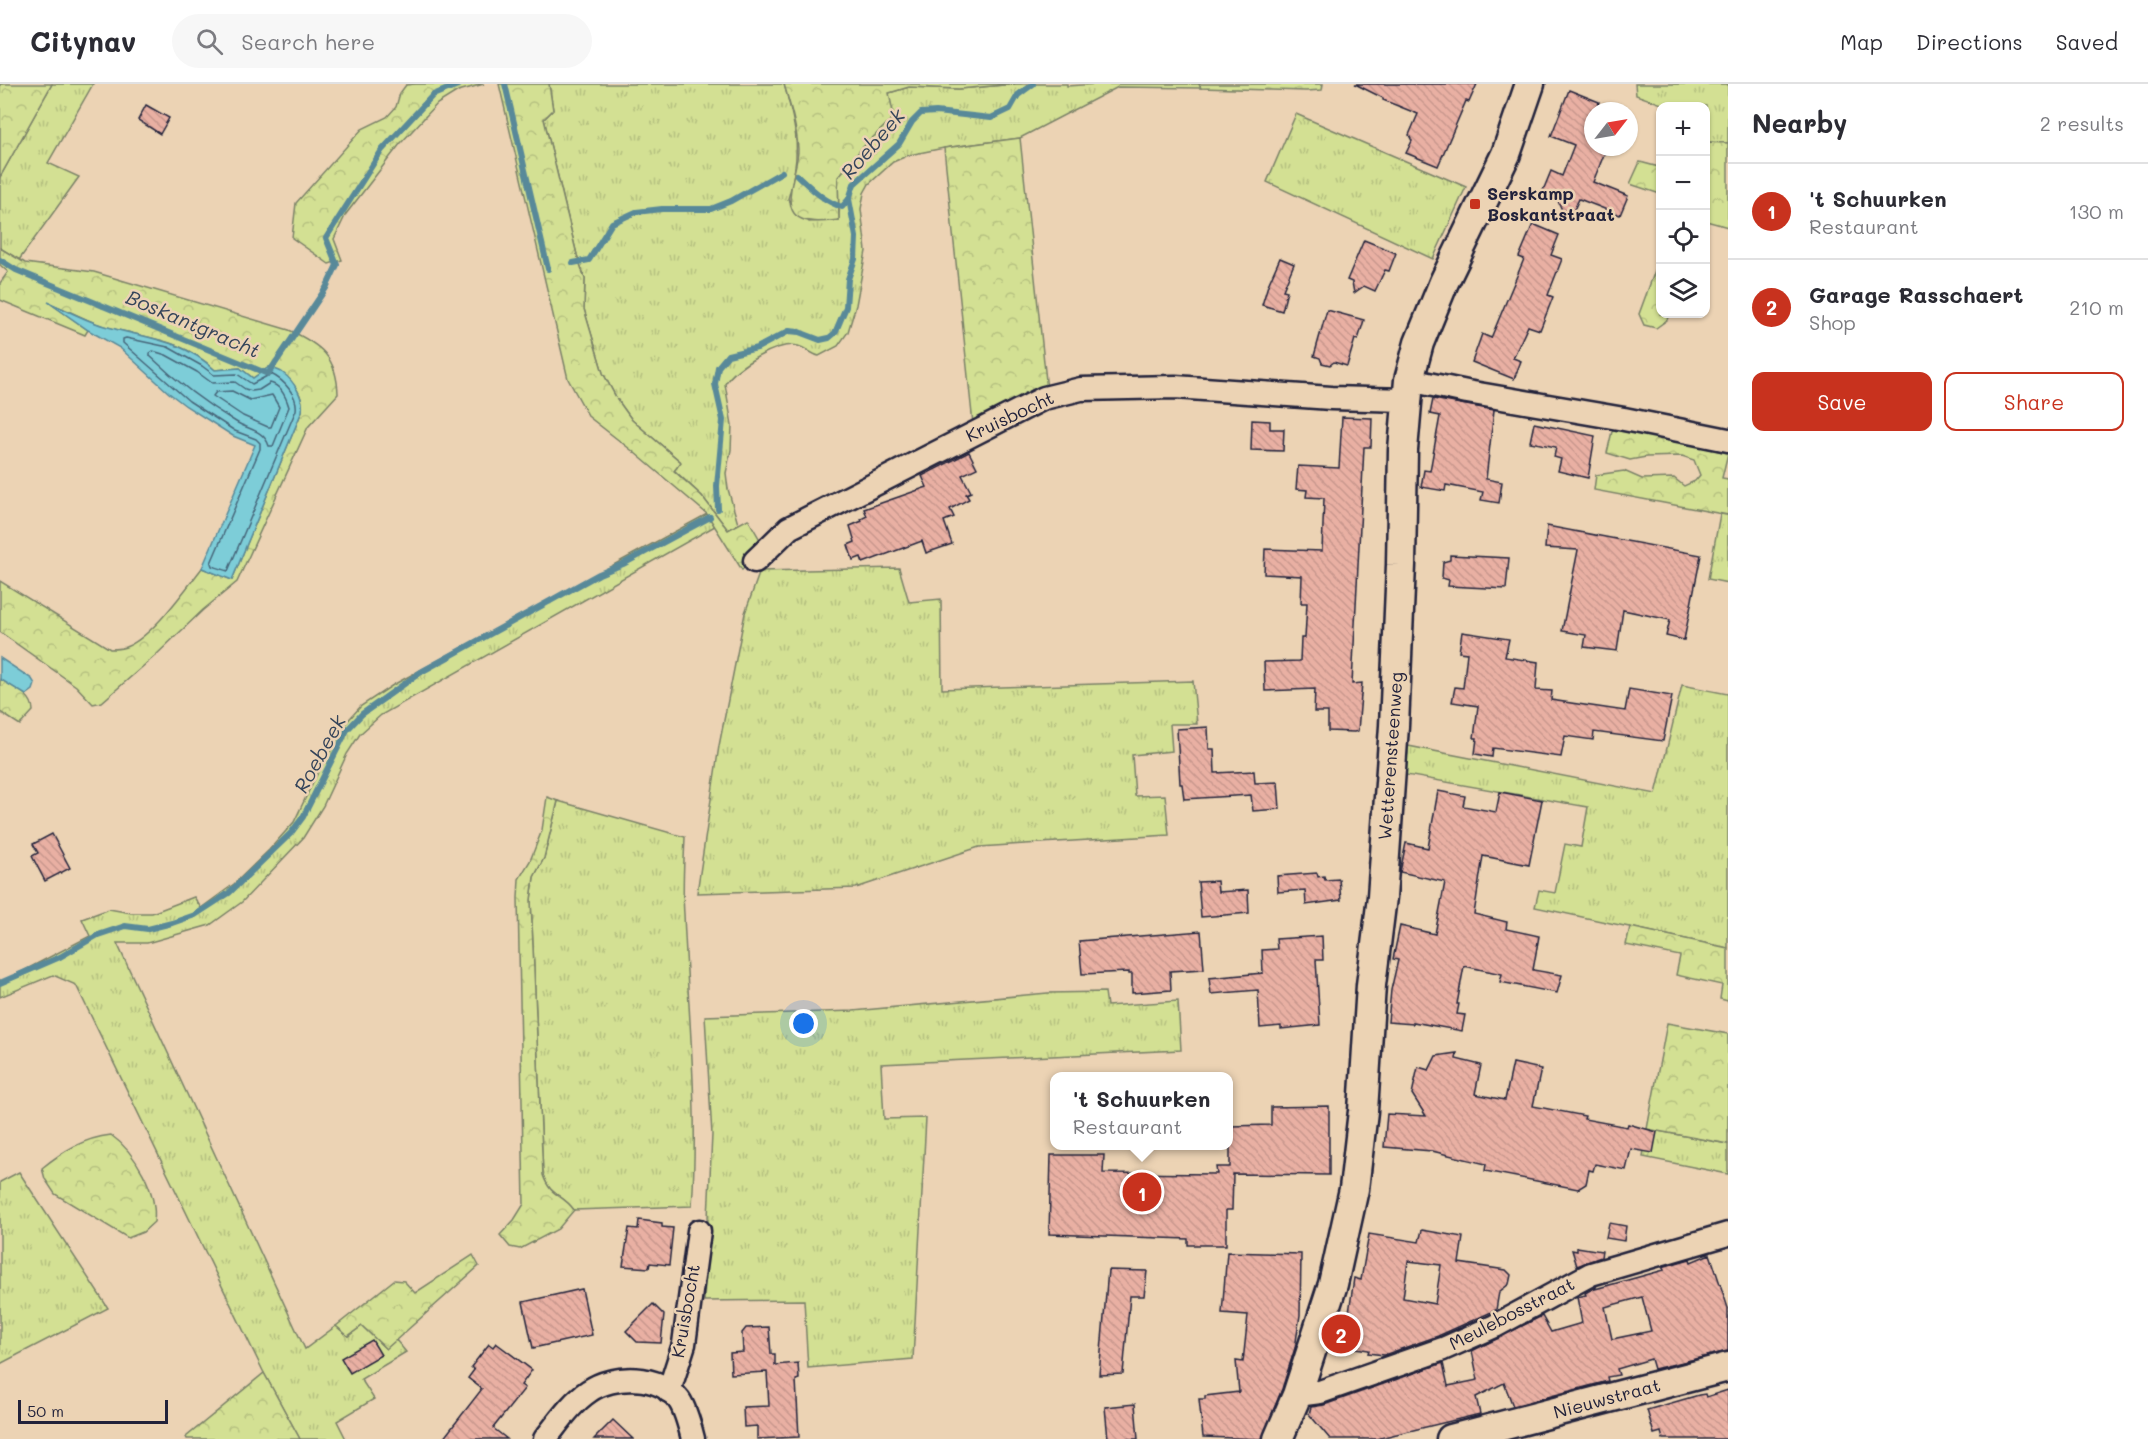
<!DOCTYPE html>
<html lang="en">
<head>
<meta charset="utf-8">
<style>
  body { margin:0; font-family:Mali,sans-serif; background:#f7f7f7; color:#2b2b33 }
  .controls { position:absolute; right:18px; top:18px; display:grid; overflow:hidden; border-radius:12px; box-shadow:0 2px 4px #0004 }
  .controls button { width:54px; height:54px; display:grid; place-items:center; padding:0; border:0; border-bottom:2px solid #e1e1e2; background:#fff; color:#2b2b33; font:30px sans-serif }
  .compass { position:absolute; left:1584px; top:18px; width:54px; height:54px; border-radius:50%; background:#fff; box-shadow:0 2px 4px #0004; rotate:59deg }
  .scale { position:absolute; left:18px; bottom:15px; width:150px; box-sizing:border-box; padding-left:6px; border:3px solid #22223b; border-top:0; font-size:16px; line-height:21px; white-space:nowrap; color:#22223b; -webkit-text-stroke:4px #ecd3b4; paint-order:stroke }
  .you { position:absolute; left:804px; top:940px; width:21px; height:21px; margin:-15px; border:4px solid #fff; border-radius:50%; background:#1a73e8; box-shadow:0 0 0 9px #1a73e833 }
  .badge { display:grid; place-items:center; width:39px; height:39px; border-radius:50%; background:#c8321e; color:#fff; font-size:20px; font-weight:700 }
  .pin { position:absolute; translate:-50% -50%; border:3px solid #fff; box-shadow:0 2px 6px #0006 }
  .popup { position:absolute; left:1050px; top:988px; width:183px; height:78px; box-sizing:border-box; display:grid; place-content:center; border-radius:12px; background:#fff; filter:drop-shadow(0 2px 4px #0005); font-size:20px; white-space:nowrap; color:#7c7c81 }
  .popup b { font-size:22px; color:#2b2b33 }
  .popup::after { content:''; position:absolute; left:50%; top:100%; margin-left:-12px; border:12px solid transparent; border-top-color:#fff }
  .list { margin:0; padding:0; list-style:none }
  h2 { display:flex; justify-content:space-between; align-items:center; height:78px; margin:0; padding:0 24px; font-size:26px }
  h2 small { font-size:20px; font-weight:400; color:#7c7c81 }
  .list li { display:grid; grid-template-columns:39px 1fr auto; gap:18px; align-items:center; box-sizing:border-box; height:96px; padding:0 24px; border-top:2px solid #e1e1e2 }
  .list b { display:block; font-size:22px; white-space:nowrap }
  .list p { margin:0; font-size:20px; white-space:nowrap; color:#7c7c81 }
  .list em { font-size:20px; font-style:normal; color:#7c7c81 }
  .actions { display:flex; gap:12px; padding:18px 24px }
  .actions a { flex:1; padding:14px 0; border:2px solid #c8321e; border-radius:12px; text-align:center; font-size:21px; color:#c8321e }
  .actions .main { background:#c8321e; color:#fff }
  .icon { flex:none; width:33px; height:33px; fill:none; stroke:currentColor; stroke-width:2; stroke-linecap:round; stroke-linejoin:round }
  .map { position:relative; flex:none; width:1728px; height:1355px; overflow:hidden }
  header { display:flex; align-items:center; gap:36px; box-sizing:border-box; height:84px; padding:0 30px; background:#fff; border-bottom:2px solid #e1e1e2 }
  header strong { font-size:28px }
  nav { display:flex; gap:33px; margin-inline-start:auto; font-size:21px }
  .search { width:420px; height:54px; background:#f7f7f7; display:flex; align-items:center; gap:15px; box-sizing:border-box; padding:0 21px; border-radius:33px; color:#7c7c81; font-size:22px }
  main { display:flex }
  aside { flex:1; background:#fff }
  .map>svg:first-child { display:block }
  .grass { fill:url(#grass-tufts); stroke:#7a8167; stroke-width:1.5 }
  .forest { fill:url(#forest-crowns); stroke:#7a8167; stroke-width:1.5 }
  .water { fill:#7dcdd8; stroke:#598999; stroke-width:1.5 }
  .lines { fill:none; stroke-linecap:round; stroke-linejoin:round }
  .shore { stroke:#46667a; stroke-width:1.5 }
  .stream { stroke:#598999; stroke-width:6 }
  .building { fill:url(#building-back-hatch); stroke:#22223b; stroke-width:1.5; fill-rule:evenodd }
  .minor-casing { stroke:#22223b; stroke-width:27 }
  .tertiary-casing { stroke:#22223b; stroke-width:33 }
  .minor { stroke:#ecd3b4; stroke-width:22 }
  .tertiary { stroke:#ecd3b4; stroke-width:28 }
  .poi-dot { fill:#c8321e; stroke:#ecd3b4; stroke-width:2 }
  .labels { text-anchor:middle; stroke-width:5; stroke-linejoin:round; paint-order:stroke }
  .poi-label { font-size:18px; font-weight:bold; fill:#22223b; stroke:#ecd3b4; text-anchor:start }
  .street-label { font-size:18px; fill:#22223b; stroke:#ecd3b4 }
  .water-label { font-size:20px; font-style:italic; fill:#34445a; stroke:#ecd3b4 }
</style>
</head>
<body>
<header>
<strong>Citynav</strong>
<div class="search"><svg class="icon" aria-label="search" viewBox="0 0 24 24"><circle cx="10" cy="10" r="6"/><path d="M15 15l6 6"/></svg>Search here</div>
<nav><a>Map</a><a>Directions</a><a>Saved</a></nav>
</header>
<main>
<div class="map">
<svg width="1728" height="1355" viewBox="0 0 1728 1355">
  <defs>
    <pattern id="grass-tufts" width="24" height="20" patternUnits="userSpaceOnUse" patternTransform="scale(1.5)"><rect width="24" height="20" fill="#d3e093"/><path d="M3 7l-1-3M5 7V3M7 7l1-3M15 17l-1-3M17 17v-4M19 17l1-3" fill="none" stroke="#b5c080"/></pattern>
    <pattern id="forest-crowns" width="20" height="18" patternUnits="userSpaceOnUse" patternTransform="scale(1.5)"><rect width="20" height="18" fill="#d3e093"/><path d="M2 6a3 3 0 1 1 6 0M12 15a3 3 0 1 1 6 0" fill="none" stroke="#b5c080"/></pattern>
    <pattern id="building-back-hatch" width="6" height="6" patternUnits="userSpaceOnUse" patternTransform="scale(1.5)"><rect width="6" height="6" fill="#e9b0a3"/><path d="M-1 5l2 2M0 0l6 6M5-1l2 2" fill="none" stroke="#c8978d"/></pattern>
  </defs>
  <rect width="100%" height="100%" fill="#ecd3b4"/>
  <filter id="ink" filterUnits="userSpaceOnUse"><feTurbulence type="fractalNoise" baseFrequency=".0167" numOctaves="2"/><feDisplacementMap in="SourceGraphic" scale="12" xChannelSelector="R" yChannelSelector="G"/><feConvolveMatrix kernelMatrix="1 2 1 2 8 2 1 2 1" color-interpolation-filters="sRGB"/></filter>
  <g filter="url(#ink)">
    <g class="grass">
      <polygon points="52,0 93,0 48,79 79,93 19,176 0,164 0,93"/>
      <path d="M549,0H784C797,46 802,68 788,115L809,138L839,136L838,93L862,64L889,9L909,3L959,5L1015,0H1067V2L1097,0H1199L1201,4L1118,3L1020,54L944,64L909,71L893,78L869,100L864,109L861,125L866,167L856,221L848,248L838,262L819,272C811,270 806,264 798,262C778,257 735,283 725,300L732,341L731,366L726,389L728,405L738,440L728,446L702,412L674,386L680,377L632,336L617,315L603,289L584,225L585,195L577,171L544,35L553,26Z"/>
      <polygon points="1635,0 1728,0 1728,59 1706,58 1706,22 1663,22 1662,20 1636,11"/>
      <polygon points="1296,30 1466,103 1433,175 1267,98"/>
      <polygon points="707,430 715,442 381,631 360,650 347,670 323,722 303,754 242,818 210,841 147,859 117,859 305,1265 336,1242 348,1252 362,1242 385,1264 396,1256 406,1268 361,1295 374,1315 337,1337 346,1355 300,1355 264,1289 76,901 53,891 0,913 0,896 2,898 90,852 82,835 109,825 131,829 152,829 194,813 201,824 234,800 269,766 294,738 314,696 344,641 361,622 393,601"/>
      <polygon points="1720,430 1728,431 1728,499 1708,495"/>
      <polygon points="899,484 909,518 941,515 942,605 1193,597 1197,640 1170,640 1172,667 1132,671 1135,712 1165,711 1169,751 979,763 856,804 697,809 719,662 745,529 760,487"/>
      <polygon points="1682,601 1728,610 1728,864 1535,823 1539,806 1555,809 1565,760 1581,763 1588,723 1406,691 1408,662 1656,710"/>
      <path d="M558,717L685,753C684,778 682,804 684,830C688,927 699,1025 692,1122L574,1126C562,1109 551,1114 543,1091L531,816L534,793L544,774Z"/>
      <polygon points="1105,908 1107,922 1178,917 1181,966 881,980 884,1035 926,1034 913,1275 808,1284 804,1216 704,1217 712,1051 705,932 853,927 1048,909"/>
      <polygon points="1647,1045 1728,1060 1728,1090 1643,1073"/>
      <polygon points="19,1088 108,1224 0,1280 0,1098"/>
    </g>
    <g class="forest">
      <polygon points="0,0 52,0 0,93"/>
      <polygon points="415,0 484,0 458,7 437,20 400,60 346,130 334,155 342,176 329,180 292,154 296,119 362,45 387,33 396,23 400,9 406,1"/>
      <polygon points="499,0 549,0 553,26 544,35 577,171 585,195 584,225 603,289 617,315 632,336 681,378 674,387 702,412 728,446 748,435 763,461 742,486 707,430 635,369 589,333 568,295"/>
      <path d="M784,0H1015L959,5L909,3L889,9L894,33L862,64L838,93L839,136C830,137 819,139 810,137C773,133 799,86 798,65C797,43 790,21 784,0Z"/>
      <polygon points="1199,0 1323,0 1322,6 1306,7 1201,4"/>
      <polygon points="1020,54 1047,306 973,340 944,64"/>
      <polygon points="1706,58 1728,59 1728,143 1706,137"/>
      <polygon points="1640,78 1659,83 1660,81 1660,110 1630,100"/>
      <path d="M0,164L25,179L94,188L289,246C321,261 337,273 338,310L308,343L237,498L203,526L156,571L102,618L93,620L76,602L0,548V497L110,565C116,565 123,565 128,562C153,551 185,506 202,484L232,496L302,327C305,307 286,290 269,283L253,294L240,284L215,286C182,254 148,255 107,243C88,238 70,226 51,220L88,246L85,251L0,216V199L8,188L0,181Z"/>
      <polygon points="1660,173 1660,230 1669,230 1667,236 1656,244 1644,241 1639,230"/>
      <polygon points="1613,343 1728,369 1722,394 1728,395 1728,431 1594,406 1596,391 1624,387 1642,395 1674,394 1684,402 1695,397 1700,391 1694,376 1682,372 1646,373 1630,376 1607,369"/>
      <path d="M0,595C13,603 33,610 33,627L20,641L0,628Z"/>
      <path d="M547,713L558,717L544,774L534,793L531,816L543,1091C551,1114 562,1109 574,1126L558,1145L520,1165L510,1163L500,1151L514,1136L524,1120L518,814L519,795L530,777L542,746Z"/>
      <polygon points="1630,843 1728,864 1728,917 1720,915 1722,901 1676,891 1680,872 1626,861"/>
      <polygon points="1667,939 1728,950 1728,1060 1647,1045"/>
      <path d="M111,1051C135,1068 158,1108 154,1138L143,1148L128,1154L55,1110L45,1095L42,1084C63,1067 84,1054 111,1051Z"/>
      <polygon points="473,1171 479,1182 386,1265 362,1242 348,1252 336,1242 394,1196 404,1197 415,1209"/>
      <polygon points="264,1289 300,1355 187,1355 186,1353"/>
    </g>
    <g class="water">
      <path d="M48,218C67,226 87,238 108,243C148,255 182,255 215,286L240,284L253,294L269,283C273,285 279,286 283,289C294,297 304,314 302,327L232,496L202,484L255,361L233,352L186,322L169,309L120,264L88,246Z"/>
      <polygon points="0,574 32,595 35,600 33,606 26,611 0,595"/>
    </g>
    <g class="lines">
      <g class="shore">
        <path d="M126,254L168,263L202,282L214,291L237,290L252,300L271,290C284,296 298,312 296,326L228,487L212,482L211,479L260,365V359L256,355L235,347L189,317L123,259V255Z"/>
        <path d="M153,267L166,271L197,288L212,299L235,298L245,305L252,307L259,306L270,299C280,301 286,313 289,323L273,362H269C264,346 249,346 236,338C204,319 177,298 150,272V269Z"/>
        <polygon points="232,307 250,316 272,311 279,323 271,343 268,343 243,332 213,312 216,308"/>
      </g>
      <g class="stream">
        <polyline points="505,0 548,185"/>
        <path d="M797,91C811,104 823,117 842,123L849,115"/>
        <polyline points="0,176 16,186 268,290 326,204 337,181 326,154 382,66 433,11 460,0"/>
        <polyline points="573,179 589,176 612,139 636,128 662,125 711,125 731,117 782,88"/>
        <polyline points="718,425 717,402 723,336 715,300 718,283 728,271 757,264 789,247 799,248 820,256 829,254 835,249 846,223 848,195 855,175 856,153 849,115 854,100 899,60 912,38 921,29 936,28 991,34 1010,25 1018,11 1033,0"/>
        <polyline points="0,899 60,873 98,851 125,842 148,845 172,839 195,831 229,809 291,749 303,733 347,646 362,630 421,588 599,490 623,480 710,433"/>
      </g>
    </g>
    <g class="building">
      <polygon points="1355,0 1477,0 1469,18 1466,17 1438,82 1406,69 1412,57 1409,51 1418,30 1383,16 1383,14"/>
      <polygon points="1569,6 1599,18 1596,27 1593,27 1593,63 1607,63 1593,98 1628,112 1620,131 1579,115 1572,130 1562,126 1557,115 1542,109 1551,87 1562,92 1574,61 1551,52"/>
      <polygon points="146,21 169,34 160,50 138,36"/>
      <polygon points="1533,140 1559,151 1551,171 1562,175 1548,211 1553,213 1540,246 1528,242 1513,274 1521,277 1514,295 1472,278 1482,250 1491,254 1524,175 1519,173"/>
      <polygon points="1364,156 1396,169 1389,187 1385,186 1375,207 1364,202 1354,209 1352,198 1347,196"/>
      <polygon points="1280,174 1294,180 1283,206 1287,207 1282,227 1262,221 1268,201"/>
      <polygon points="1327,226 1364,236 1358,256 1355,255 1347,282 1334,278 1330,281 1322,279 1320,274 1314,272"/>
      <polygon points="1433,315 1494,326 1486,395 1502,398 1499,419 1481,416 1483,408 1446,401 1445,407 1421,403 1424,386 1430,387 1440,332 1430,330"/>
      <polygon points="1342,333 1372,334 1371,363 1364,363 1352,600 1362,599 1358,647 1354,648 1328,647 1328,628 1314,628 1315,605 1265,607 1264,578 1300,577 1301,554 1305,554 1307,519 1301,519 1302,492 1264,490 1265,465 1322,467 1324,414 1306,413 1307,406 1296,405 1298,382 1339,384"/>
      <polygon points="1252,336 1270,337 1270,345 1284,345 1283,367 1251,366"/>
      <polygon points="1534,339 1595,352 1588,394 1558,387 1561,375 1554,373 1556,363 1530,358"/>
      <polygon points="969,368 977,384 962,391 971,408 966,410 969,415 950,425 954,433 944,437 952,460 926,469 922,457 863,479 861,473 853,476 848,461 855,458 850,442 862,437 861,435 867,432 864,425 927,403 922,392"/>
      <polygon points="1547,442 1701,471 1684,556 1666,552 1670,536 1623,526 1617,567 1584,563 1586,551 1562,547 1578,466 1545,464"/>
      <polygon points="1450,471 1509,474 1506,505 1448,502 1449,496 1442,494 1443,478 1450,476"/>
      <polygon points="1462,548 1509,555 1505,573 1538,578 1536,606 1552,607 1551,616 1625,627 1629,605 1672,612 1663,657 1594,648 1593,656 1565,652 1561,673 1493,664 1492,673 1475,670 1477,654 1474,654 1478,622 1452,618 1455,603 1463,604 1467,569 1459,568"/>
      <polygon points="1208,643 1209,665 1214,665 1215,689 1254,687 1255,699 1278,698 1280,725 1253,727 1251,711 1184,715 1182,700 1180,700 1177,645"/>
      <polygon points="1438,707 1465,712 1463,722 1496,728 1500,708 1542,716 1529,781 1483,772 1474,830 1507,838 1506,845 1539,852 1533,886 1562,891 1557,909 1500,898 1502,890 1464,882 1457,920 1459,920 1457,930 1465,931 1462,947 1413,938 1413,940 1388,938 1391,906 1398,876 1393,875 1400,842 1435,850 1445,798 1400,788 1406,759 1428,764"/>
      <polygon points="52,750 70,784 45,797 32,772 38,769 33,760"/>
      <polygon points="1317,789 1318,793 1324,792 1325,796 1339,795 1341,816 1306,821 1305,806 1278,808 1277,792"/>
      <polygon points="1217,797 1218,808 1248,806 1249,829 1201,833 1198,798"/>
      <polygon points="1201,847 1204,885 1170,887 1171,906 1132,909 1132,890 1129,890 1129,888 1082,890 1079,857"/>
      <polygon points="1322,852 1323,876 1316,876 1320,941 1281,945 1281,942 1260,944 1258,906 1211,910 1209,894 1263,889 1262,866 1277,865 1276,855"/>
      <polygon points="1457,969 1456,975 1481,981 1475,1010 1505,1016 1513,979 1541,985 1533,1022 1585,1032 1584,1035 1627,1043 1628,1040 1657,1048 1653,1069 1631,1065 1626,1086 1595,1080 1593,1087 1589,1086 1586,1100 1578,1105 1485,1087 1486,1080 1432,1067 1384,1063 1387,1030 1426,1032 1412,1010 1418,983 1429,986 1436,972"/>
      <polygon points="1329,1022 1329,1091 1233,1090 1232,1126 1226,1126 1226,1161 1188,1161 1188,1155 1049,1150 1051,1071 1104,1071 1103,1089 1217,1090 1216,1083 1230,1083 1230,1042 1271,1041 1271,1023"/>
      <polygon points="639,1136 662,1139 662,1143 673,1144 669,1181 650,1179 649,1184 623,1182 629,1144 638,1145"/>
      <polygon points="1609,1139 1626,1142 1624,1157 1606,1154"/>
      <path d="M1422,1146L1463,1153L1459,1179L1506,1186L1511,1191L1509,1200L1499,1208L1496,1226L1438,1252L1384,1271L1368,1269L1369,1266L1349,1263V1257L1340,1256L1342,1236H1348L1354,1194L1361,1196L1369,1150L1419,1158ZM1408,1177L1441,1181L1435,1220L1403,1214Z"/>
      <polygon points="1577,1163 1602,1167 1601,1173 1577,1182 1572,1166 1577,1167"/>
      <polygon points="1227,1168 1301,1170 1300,1231 1295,1264 1282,1305 1262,1355 1203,1353 1199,1315 1205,1315 1205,1312 1239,1308 1236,1277 1243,1278 1248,1231 1222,1229"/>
      <path d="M1710,1170L1728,1224V1267L1654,1285L1651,1275L1617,1285L1619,1291L1607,1293L1608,1297L1513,1322L1504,1299L1476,1313L1480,1330L1376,1355H1330L1309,1330L1311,1323L1324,1321L1443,1279L1448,1302L1478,1296L1472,1267L1542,1232L1551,1248L1582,1239L1577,1213L1586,1211L1585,1209L1596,1203L1595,1205L1664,1186L1662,1183L1690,1175L1691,1178ZM1642,1213L1651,1247L1612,1255L1605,1223Z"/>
      <polygon points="1108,1186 1147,1187 1144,1212 1130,1212 1123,1290 1099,1291"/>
      <polygon points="582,1205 592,1251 533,1264 523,1218"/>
      <polygon points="653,1220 664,1231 661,1259 637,1258 626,1247"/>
      <polygon points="769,1243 771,1270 775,1270 775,1281 798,1279 799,1295 796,1296 799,1353 757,1355 757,1342 744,1343 743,1323 769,1322 767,1288 731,1290 730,1269 743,1268 742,1249 746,1244"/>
      <polygon points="372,1256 381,1271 350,1289 341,1274"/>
      <polygon points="496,1259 532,1286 521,1301 525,1304 493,1344 507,1355 443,1355 482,1305 468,1294 474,1286 471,1283 489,1260 493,1263"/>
      <polygon points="1728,1306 1728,1355 1663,1355 1661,1348 1654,1350 1647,1326 1699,1311 1705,1310 1706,1313"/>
      <polygon points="1135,1320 1138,1355 1108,1355 1105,1323"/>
      <polygon points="613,1336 633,1355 594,1355"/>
    </g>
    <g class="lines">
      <defs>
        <g id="minor">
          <polyline points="1409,296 1467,308 1624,335 1728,356"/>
          <polyline points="755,477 789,444 1044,314 1081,305 1175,303 1331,314 1406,316"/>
          <polyline points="669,1307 684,1260 699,1147"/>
          <polyline points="1297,1311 1320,1308 1443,1265 1495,1242 1591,1190 1728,1150"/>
          <path d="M545,1355C558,1339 571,1319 589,1307C613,1290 660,1290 679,1316C686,1326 690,1343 693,1355"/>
        </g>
        <g id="tertiary">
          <polyline points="1278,1355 1297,1311 1333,1200 1354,1105 1363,1027 1371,901 1382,813 1394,642 1401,481 1403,366 1409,296 1419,259 1444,198 1506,70 1530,0"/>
          <polyline points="1451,1355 1728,1283"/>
        </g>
      </defs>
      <use href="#minor" class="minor-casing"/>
      <use href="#tertiary" class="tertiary-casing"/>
      <use href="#minor" class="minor"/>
      <use href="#tertiary" class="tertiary"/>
    </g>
  </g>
  <rect class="poi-dot" x="1469" y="114" width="12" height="12" rx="3"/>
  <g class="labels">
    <g class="poi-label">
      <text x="1487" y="116">Serskamp<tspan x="1487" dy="21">Boskantstraat</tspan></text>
    </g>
    <g class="street-label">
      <text transform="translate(1010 333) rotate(-25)" y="6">Kruisbocht</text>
      <text transform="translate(1391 672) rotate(-86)" y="6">Wetterensteenweg</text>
      <text transform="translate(686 1227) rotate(-80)" y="6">Kruisbocht</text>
      <text transform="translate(1512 1230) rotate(-27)" y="6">Meulebosstraat</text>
      <text transform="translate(1607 1315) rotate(-15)" y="6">Nieuwstraat</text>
    </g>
    <g class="water-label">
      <text transform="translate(873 60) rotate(-49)" y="7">Roebeek</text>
      <text transform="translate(193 240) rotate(23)" y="7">Boskantgracht</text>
      <text transform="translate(320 670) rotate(-61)" y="7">Roebeek</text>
    </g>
  </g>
</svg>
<div class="controls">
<button>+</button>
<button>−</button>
<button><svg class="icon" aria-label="locate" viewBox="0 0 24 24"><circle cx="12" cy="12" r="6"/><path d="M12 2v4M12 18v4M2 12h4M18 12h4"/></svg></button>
<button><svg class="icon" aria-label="layers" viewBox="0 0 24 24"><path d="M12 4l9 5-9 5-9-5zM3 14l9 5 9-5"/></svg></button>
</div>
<svg class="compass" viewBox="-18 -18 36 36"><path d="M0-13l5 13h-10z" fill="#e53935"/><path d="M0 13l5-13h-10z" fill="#7c7c81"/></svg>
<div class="scale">50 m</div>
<div class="you"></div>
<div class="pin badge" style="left:1142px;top:1108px">1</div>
<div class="popup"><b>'t Schuurken</b>Restaurant</div>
<div class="pin badge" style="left:1341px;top:1250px">2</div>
</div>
<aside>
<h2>Nearby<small>2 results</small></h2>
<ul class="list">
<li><span class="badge">1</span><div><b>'t Schuurken</b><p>Restaurant</p></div><em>130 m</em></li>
<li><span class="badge">2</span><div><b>Garage Rasschaert</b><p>Shop</p></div><em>210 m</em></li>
</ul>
<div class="actions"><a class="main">Save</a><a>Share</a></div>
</aside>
</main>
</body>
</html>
